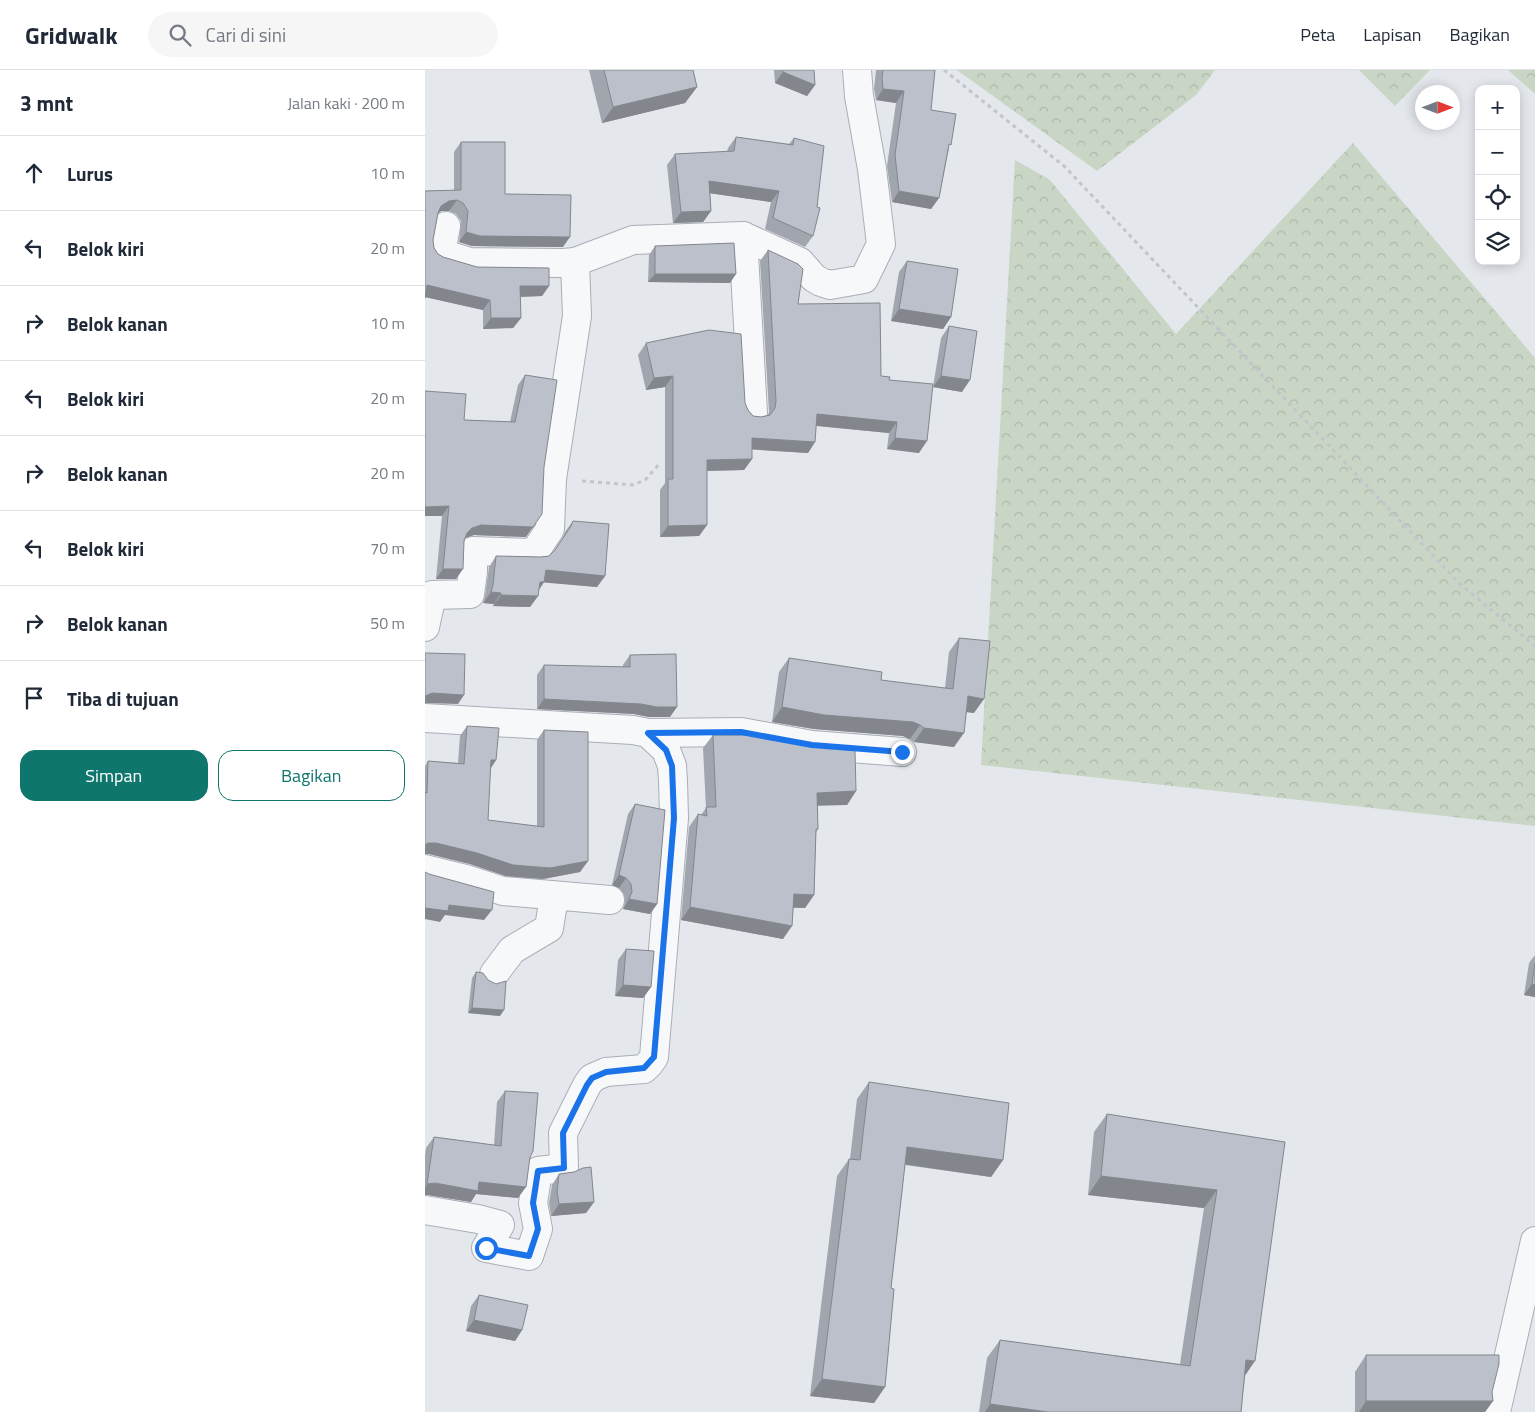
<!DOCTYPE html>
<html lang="id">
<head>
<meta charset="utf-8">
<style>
  body { margin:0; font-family:"Titillium Web",sans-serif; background:#f6f6f7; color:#1f2937 }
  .controls { position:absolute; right:15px; top:15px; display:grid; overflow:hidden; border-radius:10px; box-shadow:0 2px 12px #0003 }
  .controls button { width:45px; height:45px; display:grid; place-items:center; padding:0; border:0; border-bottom:1px solid #e0e1e3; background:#fff; color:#1f2937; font:25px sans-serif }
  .compass { position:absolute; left:990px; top:15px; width:45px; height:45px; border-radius:50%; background:#fff; box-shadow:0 2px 12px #0003; rotate:90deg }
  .stop { position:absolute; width:15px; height:15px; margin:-11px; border:4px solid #1a73e8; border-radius:50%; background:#fff }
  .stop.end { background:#1a73e8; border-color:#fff; box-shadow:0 1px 5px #0008 }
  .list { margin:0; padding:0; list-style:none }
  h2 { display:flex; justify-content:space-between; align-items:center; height:65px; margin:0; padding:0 20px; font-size:21px }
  h2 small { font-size:16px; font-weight:400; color:#747a83 }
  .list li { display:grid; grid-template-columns:32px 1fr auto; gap:15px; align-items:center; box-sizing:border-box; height:75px; padding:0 20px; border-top:1px solid #e0e1e3 }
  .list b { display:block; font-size:19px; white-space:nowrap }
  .list em { font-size:16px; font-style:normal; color:#747a83 }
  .actions { display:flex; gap:10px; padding:15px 20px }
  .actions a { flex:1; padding:11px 0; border:1px solid #0f766e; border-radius:15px; text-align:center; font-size:18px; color:#0f766e }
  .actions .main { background:#0f766e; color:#fff }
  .icon { flex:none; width:28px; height:28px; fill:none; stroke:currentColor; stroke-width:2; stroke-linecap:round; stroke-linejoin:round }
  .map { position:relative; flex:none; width:1110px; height:1342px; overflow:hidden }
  header { display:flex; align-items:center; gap:30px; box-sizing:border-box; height:70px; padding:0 25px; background:#fff; border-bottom:1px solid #e0e1e3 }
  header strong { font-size:24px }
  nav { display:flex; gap:28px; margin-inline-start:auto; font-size:18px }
  .search { width:350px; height:45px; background:#f6f6f7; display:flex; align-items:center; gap:12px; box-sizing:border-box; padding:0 18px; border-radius:28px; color:#747a83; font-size:19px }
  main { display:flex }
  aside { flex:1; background:#fff }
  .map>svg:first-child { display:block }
  .forest { fill:url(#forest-crowns) }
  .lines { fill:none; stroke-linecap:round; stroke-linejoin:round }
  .minor-casing { stroke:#a9aeb7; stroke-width:30 }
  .path { stroke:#c2c5cb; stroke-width:3; stroke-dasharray:4 4; stroke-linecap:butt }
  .minor { stroke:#f7f8fa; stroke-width:28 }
  .wall { fill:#a1a5ae }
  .shaded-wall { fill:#83868d }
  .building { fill:#bbc0ca; stroke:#83868d }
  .route { stroke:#1a73e8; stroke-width:6 }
</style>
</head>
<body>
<header>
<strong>Gridwalk</strong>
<div class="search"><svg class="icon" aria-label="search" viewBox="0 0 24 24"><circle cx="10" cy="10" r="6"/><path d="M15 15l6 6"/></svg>Cari di sini</div>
<nav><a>Peta</a><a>Lapisan</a><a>Bagikan</a></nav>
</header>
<main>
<aside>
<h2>3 mnt<small>Jalan kaki · 200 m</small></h2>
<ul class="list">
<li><svg class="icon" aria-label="ahead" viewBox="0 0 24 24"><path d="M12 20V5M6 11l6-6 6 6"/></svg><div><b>Lurus</b></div><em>10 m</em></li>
<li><svg class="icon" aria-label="left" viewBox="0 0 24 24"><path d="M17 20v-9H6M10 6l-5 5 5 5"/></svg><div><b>Belok kiri</b></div><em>20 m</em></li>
<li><svg class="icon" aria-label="right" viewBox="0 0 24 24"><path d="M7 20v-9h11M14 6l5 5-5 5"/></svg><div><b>Belok kanan</b></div><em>10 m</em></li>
<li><svg class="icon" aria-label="left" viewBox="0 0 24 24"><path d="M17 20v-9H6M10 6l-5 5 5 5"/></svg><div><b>Belok kiri</b></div><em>20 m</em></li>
<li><svg class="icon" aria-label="right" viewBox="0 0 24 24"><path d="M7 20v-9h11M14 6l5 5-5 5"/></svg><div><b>Belok kanan</b></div><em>20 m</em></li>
<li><svg class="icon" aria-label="left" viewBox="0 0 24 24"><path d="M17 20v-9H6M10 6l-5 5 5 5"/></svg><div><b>Belok kiri</b></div><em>70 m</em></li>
<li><svg class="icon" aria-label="right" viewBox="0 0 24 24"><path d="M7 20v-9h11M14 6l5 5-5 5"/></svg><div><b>Belok kanan</b></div><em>50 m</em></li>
<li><svg class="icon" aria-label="arrive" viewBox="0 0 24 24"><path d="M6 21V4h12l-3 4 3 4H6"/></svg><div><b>Tiba di tujuan</b></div></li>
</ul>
<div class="actions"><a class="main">Simpan</a><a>Bagikan</a></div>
</aside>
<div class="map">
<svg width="1110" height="1342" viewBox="0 0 1110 1342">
  <defs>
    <pattern id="forest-crowns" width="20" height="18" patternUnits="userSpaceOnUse" patternTransform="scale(1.25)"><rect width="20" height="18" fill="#c9d6c5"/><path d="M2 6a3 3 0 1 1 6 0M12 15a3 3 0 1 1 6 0" fill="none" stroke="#adb8ab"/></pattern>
  </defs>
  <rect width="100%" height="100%" fill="#e4e7ec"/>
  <g class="forest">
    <polygon points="532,0 790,0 771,25 672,101"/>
    <polygon points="934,0 1005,0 970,36"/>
    <polygon points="1083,0 1110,0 1110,24"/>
    <polygon points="928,73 1110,288 1110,756 556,695 590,90 625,110 751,264"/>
  </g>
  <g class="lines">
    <defs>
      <g id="minor">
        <polyline points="21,156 16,183 45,192 138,193 150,192 208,170 318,166 375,192 389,208 396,212 405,215 439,209 456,174 447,99 434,26 432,0"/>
        <polyline points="318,166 328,343"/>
        <polyline points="0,557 7,525 45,524 48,502 48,481 109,483 125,459 127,409 152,246 150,192"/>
        <polyline points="0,648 208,660 223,663 241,680 247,696 248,711 249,748 229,987 224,994 219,999 181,1002 167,1008 162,1015 138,1063 139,1098 113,1101 108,1133 113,1159 104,1186 61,1178 75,1155 53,1149 0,1140"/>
        <polyline points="223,663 316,662 387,675 477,682"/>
        <polyline points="0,799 41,809 78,821 185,830"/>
        <polyline points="69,904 87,880 124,858 129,827"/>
        <polyline points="1071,1342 1110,1171"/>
      </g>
    </defs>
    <use href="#minor" class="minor-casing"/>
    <g class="path">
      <polyline points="519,0 639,96 1036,515 1110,576"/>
      <polyline points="157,411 209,415 221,409 235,393"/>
    </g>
    <use href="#minor" class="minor"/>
  </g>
  <g class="wall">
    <polygon points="164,0 268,0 272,17 260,33 177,53"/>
    <polygon points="349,0 389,0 390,15 382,26 350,13"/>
    <polygon points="451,0 510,0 506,40 524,78 514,128 506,139 467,132 462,96 471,33 451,30 449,19"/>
    <polygon points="311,67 364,74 369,68 388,166 380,177 340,159 346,132 285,123 286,141 278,152 248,153 242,95 250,84 302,82 303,78"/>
    <polygon points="36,72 80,124 138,177 47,176 34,172 36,151 31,144 24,141 16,141 13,144 8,170 9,178 13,184 18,187 52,197 124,216 117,226 95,227 96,248 88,258 58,259 58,240 0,227 0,121 29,120 29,82"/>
    <polygon points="230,176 305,213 223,212 224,185"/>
    <polygon points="343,180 373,234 456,306 464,310 494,383 462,379 464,363 391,356 390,372 383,383 327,379 327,389 319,400 282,401 282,455 274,466 235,467 235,420 240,413 240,317 221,320 213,285 221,273 320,333 323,340 328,346 336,347 343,345 344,342 335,191"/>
    <polygon points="482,191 526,247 518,259 466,251 474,202"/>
    <polygon points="524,256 537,322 508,317 516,268"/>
    <polygon points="100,305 101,467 49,465 40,468 31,509 11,509 17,446 39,350 85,352 93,315"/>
    <polygon points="148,451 180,506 172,517 119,512 114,520 113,526 105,537 68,536 69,534 58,533 60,526 64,497 71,486 116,487 124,486 129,481 138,468 140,462"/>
    <polygon points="534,568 549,643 542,642 529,677 489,672 485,669 478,666 389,659 347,652 354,602 364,588 456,610 520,618 524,582"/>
    <polygon points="205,585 245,647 224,647 209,644 112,639 112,605 119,595 198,597 198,595"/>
    <polygon points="42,656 71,690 65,699 63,750 112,756 112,670 119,660 163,791 155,802 118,809 81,806 45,794 4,784 0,784 0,696 3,691 33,693 35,666"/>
    <polygon points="288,665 431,721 422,735 392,735 393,759 391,763 389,825 380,838 368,838 358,869 256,850 264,757 273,744 276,745 281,738 278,678"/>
    <polygon points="210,734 232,834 225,844 198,839 200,832 199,824 194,818 187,815 203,744"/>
    <polygon points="201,879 226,917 218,928 190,926 193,890"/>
    <polygon points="1110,885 1110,927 1099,925 1104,893"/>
    <polygon points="51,902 75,946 43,943 47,908"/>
    <polygon points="444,1012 578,1090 566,1107 480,1095 466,1218 460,1317 449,1333 385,1326 412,1106 424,1089 425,1089 432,1029"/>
    <polygon points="80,1021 105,1087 93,1128 51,1124 46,1132 3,1125 0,1125 0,1085 1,1078 9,1067 69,1075 72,1032"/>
    <polygon points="682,1044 860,1072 820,1306 816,1342 554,1342 562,1288 575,1270 755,1294 779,1138 663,1125 669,1062"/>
    <polygon points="134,1104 169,1132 161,1143 126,1146 124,1133 127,1115"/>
    <polygon points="54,1225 97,1260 90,1271 41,1261 46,1236"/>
    <polygon points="941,1285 1067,1322 1068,1331 1060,1342 930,1342 930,1302"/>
  </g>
  <g class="shaded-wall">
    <polygon points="358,2 390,15 382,26 350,13"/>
    <polygon points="272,17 260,33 177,53 188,37"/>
    <polygon points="458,19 479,21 471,33 451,30"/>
    <polygon points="284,111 354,121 346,132 276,122"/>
    <polygon points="474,121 514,128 506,139 467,132"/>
    <polygon points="32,130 24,141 16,141 9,146 16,136 24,131"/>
    <polygon points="286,141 278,152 248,153 256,142"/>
    <polygon points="41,162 145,167 138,177 47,176 34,172"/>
    <polygon points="230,204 311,204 305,213 223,212"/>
    <polygon points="2,215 65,230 58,240 0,227"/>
    <polygon points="95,216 124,216 117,226 88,227"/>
    <polygon points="474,239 526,247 518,259 466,251"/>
    <polygon points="66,248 96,248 88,258 58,259"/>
    <polygon points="248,306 240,317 221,320 229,308"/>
    <polygon points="516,306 545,310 537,322 508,317"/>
    <polygon points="392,344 472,352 464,363 384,355"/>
    <polygon points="327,368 390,372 383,383 319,379"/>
    <polygon points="470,368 502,371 494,383 462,379"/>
    <polygon points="327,389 319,400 274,401 282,390"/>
    <polygon points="24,436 17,446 0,446 0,437"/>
    <polygon points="56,455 108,457 101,467 49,465 40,468 42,463 47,458"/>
    <polygon points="282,455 274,466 235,467 243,456"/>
    <polygon points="18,499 38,499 31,509 11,509"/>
    <polygon points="121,500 180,506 172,517 113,512"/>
    <polygon points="115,512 119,512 111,524"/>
    <polygon points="66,522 76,523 69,534 58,533"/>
    <polygon points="76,525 113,526 105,537 68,536"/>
    <polygon points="7,623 39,625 33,634 0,633 0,626"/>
    <polygon points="543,626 559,629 549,643 533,641"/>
    <polygon points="119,629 216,634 252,637 245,647 224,647 209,644 112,639"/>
    <polygon points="357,637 488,652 495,655 485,669 478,666 389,659 347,652"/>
    <polygon points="499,658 539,663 529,677 489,672"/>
    <polygon points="66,690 71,690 64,701"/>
    <polygon points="431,721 422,735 383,736 392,723"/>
    <polygon points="3,773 11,773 163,791 155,802 118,809 81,806 45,794 4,784 0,784 0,775"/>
    <polygon points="194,805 201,808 194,818 187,815"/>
    <polygon points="369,824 389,825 380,838 360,837"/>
    <polygon points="204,829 232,834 225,844 198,839"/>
    <polygon points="24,835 67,840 59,850 20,845 15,852 0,849 0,838"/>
    <polygon points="265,837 367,856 358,869 256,850"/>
    <polygon points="1107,914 1110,915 1110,927 1099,925"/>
    <polygon points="198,915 226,917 218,928 190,926"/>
    <polygon points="47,938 79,940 75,946 43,943"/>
    <polygon points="482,1077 578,1090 566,1107 471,1093"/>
    <polygon points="676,1106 792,1120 779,1138 663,1125"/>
    <polygon points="54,1112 101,1117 93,1128 51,1124 46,1132 3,1125 0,1125 0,1118 2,1114"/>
    <polygon points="169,1132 161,1143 126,1146 134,1134"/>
    <polygon points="49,1250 97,1260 90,1271 41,1261"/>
    <polygon points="821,1290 830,1291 817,1310"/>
    <polygon points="397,1309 460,1317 449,1333 385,1326"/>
    <polygon points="941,1331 1068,1331 1060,1342 934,1342"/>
    <polygon points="565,1334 623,1342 560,1342"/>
  </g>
  <g class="building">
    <polygon points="179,0 268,0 272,17 188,37"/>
    <polygon points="357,0 389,0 390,15 358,2"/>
    <polygon points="458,0 510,0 506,40 531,44 526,75 524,74 514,128 474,121 470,85 479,21 458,19 457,8"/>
    <polygon points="311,67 368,75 369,68 399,76 392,137 395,138 388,166 348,148 354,121 284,111 286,141 256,142 250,84 309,81"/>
    <polygon points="36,72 80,72 80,124 146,125 145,167 55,166 41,162 43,141 38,133 32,130 24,131 16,136 13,143 8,170 9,178 13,184 18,187 52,197 124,198 124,216 95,216 96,248 66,248 65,230 2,215 0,228 0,121 36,120"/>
    <polygon points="309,173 311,204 230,204 230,176"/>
    <polygon points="343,180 373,194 378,199 373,234 455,233 456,306 465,307 464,310 508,314 502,371 470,368 472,352 392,344 390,372 327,368 327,389 282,390 282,455 243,456 243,409 248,409 248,306 229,308 221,273 284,260 316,264 320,333 323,340 328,346 336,347 345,345 350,338 351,331"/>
    <polygon points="482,191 533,199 526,247 474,239"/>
    <polygon points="524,256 552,261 545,310 516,306"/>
    <polygon points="100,305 132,310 119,397 117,444 108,457 56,455 47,458 42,463 39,471 38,499 18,499 24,436 0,437 0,321 41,324 39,350 90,352"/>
    <polygon points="148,451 184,454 180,506 121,500 119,512 115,512 113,526 76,525 76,523 66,522 68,515 71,486 116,487 124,486 130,480 146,456"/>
    <polygon points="534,568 565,571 559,629 543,626 539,663 499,658 495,655 488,652 399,645 357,637 364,588 457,602 456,610 528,619"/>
    <polygon points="0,583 40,584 39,625 7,623 0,626"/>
    <polygon points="251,584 252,637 232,637 216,634 119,629 119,595 205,597 205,585"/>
    <polygon points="42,656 74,658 71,690 66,690 63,750 119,757 119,660 163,662 163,791 125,798 88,795 52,783 11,773 3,773 0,775 0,722 2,723 3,691 39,694"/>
    <polygon points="288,665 324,665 393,677 430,680 431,721 392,723 393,759 391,759 389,825 369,824 367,856 265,837 273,744 282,746 281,737 291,737"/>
    <polygon points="210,734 240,740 232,834 204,829 207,822 206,814 201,808 194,805"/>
    <polygon points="0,802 4,804 69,822 67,840 24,835 23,841 0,838"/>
    <polygon points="201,879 229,881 226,917 198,915"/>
    <polygon points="1110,893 1110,915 1107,914"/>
    <polygon points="51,902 58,903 63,910 71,914 81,911 79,940 47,938"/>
    <polygon points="444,1012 584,1033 578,1090 482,1077 466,1218 469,1219 460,1317 397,1309 424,1089 435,1090"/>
    <polygon points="80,1021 113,1023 108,1081 105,1087 101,1117 54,1112 53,1121 10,1113 2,1114 9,1067 76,1076"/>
    <polygon points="682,1044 860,1072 830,1291 821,1290 816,1342 623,1342 565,1334 575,1270 765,1296 792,1120 676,1106"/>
    <polygon points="166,1097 169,1132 134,1134 132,1122 134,1104 149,1102 158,1098"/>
    <polygon points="54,1225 103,1235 97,1260 49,1250"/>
    <polygon points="941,1285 1074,1285 1074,1294 1067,1322 1068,1331 941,1331"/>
  </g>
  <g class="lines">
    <polyline class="route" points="61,1178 104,1186 113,1159 108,1133 113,1101 139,1098 138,1063 162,1015 167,1008 181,1002 219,998 229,987 249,748 247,696 241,680 223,663 316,662 387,675 477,682"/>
  </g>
</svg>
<div class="controls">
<button>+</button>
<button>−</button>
<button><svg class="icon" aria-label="locate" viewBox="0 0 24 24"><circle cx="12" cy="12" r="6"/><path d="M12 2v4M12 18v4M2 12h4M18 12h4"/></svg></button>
<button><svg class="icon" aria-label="layers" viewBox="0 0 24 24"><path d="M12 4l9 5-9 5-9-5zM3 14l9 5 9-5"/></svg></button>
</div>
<svg class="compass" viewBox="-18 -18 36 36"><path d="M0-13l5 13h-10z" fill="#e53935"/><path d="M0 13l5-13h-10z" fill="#747a83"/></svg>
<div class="stop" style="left:61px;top:1178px"></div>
<div class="stop end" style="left:477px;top:682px"></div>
</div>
</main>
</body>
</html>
